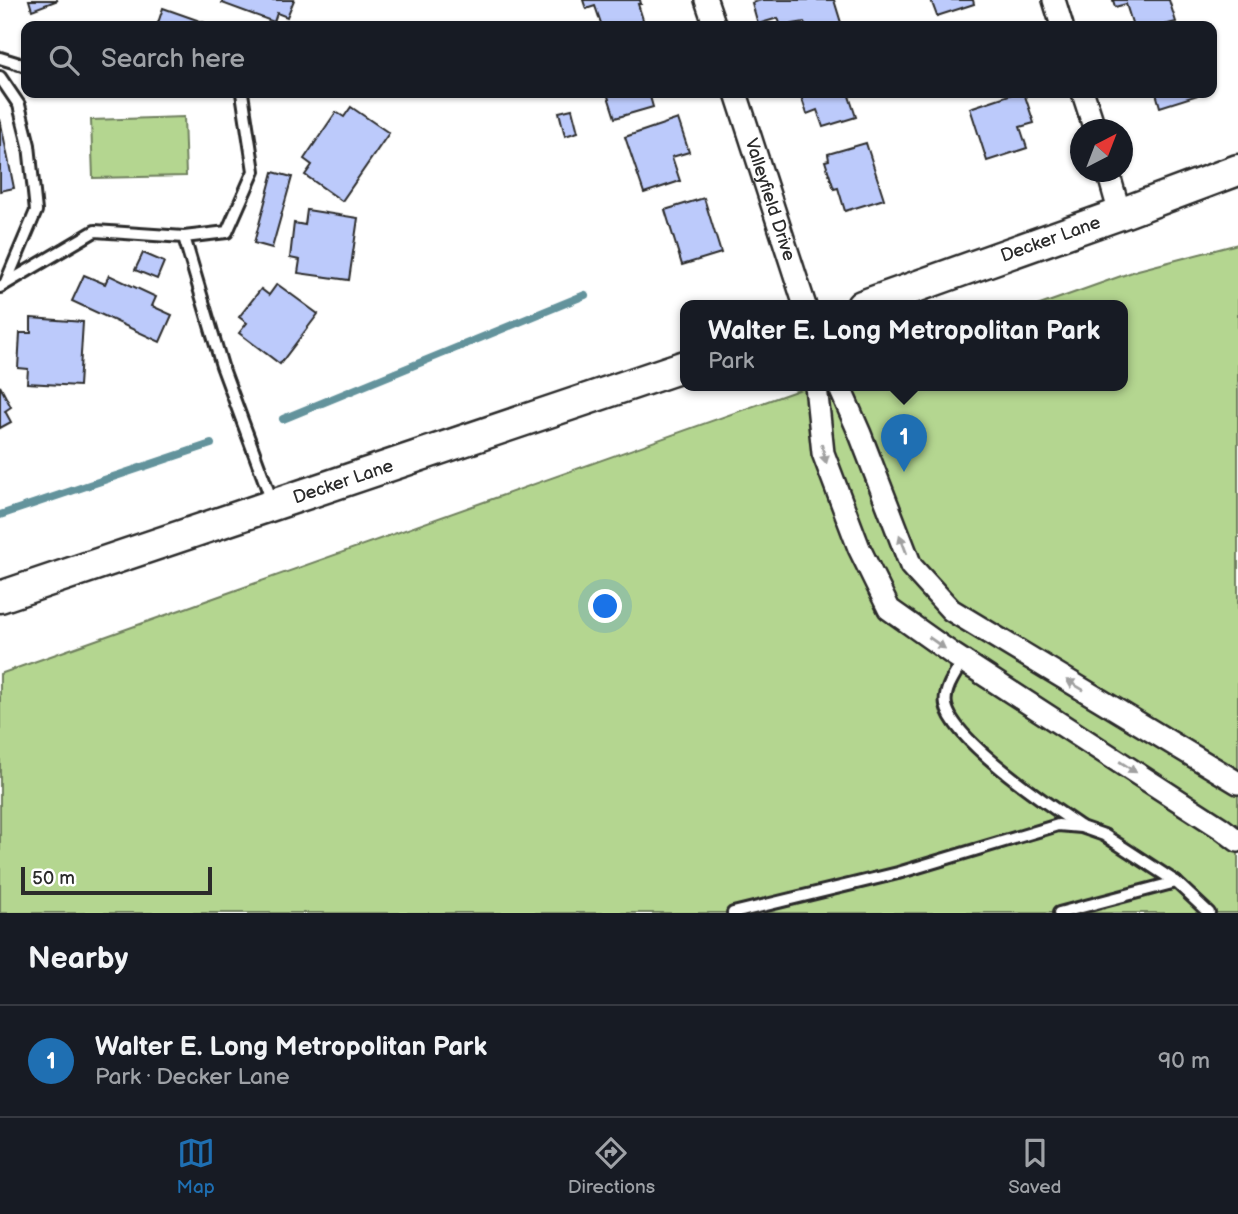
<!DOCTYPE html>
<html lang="en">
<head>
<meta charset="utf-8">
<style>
  body { margin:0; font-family:"Balsamiq Sans",sans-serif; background:#20242c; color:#f1f3f6 }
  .compass { position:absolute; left:1070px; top:119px; width:63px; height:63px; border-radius:50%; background:#171b24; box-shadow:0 2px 5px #0004; rotate:42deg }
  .scale { position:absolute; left:21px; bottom:18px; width:191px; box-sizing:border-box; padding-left:7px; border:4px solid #2b2b2b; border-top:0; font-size:19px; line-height:24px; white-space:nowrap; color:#2b2b2b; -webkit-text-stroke:5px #fff; paint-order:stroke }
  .you { position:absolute; left:606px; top:607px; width:24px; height:24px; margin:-18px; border:5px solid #fff; border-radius:50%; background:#1a73e8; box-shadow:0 0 0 10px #1a73e833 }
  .badge { display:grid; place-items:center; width:46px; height:46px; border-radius:50%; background:#1f6fb2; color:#fff; font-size:23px; font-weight:700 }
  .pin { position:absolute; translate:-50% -58px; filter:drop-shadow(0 2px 4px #0008) }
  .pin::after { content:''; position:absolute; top:37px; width:24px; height:21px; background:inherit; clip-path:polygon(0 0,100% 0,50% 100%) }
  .popup { position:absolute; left:680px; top:300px; width:448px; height:91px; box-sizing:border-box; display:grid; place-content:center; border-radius:14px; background:#171b24; filter:drop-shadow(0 2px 5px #0005); font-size:23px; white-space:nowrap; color:#9ea1a6 }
  .popup b { font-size:26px; color:#f1f3f6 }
  .popup::after { content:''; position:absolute; left:50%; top:100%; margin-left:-14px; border:14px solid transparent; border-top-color:#171b24 }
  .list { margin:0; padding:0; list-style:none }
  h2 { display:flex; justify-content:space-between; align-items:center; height:91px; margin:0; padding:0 28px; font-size:30px }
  h2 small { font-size:23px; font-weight:400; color:#9ea1a6 }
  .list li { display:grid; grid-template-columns:46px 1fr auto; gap:21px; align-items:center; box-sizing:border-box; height:112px; padding:0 28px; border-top:2px solid #363941 }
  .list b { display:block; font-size:26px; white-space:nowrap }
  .list p { margin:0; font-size:23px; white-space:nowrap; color:#9ea1a6 }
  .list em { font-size:23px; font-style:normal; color:#9ea1a6 }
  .icon { flex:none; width:38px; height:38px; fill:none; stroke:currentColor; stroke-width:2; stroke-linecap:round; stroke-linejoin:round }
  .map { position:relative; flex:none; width:1238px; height:913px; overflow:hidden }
  .search { position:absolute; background:#171b24; box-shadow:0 2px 5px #0004; left:21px; right:21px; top:21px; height:77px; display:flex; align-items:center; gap:18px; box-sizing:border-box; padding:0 24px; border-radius:14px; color:#9ea1a6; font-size:26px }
  .sheet { height:203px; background:#171b24 }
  nav { display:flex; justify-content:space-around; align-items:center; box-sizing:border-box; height:98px; border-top:2px solid #363941; background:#171b24; font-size:19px; color:#9ea1a6 }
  nav a { display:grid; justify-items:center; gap:4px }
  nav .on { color:#1f6fb2 }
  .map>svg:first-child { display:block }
  .green { fill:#b4d690; stroke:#70805e; stroke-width:2 }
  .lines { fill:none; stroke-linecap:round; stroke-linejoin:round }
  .stream { stroke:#64939c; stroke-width:8 }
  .building { fill:#bccafb; stroke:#2b2b2b; stroke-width:2 }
  .lane-casing { stroke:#2b2b2b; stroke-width:16 }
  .street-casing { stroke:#2b2b2b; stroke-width:26 }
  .secondary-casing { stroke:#2b2b2b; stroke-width:35 }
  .lane { stroke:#fff; stroke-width:10 }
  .street { stroke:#fff; stroke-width:21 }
  .secondary { stroke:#fff; stroke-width:30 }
  .oneway { fill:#a0a0a0 }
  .labels { text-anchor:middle; stroke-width:5; stroke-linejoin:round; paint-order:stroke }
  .street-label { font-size:18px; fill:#2b2b2b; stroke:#fff }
</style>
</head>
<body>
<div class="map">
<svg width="1238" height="913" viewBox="0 0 1238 913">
  <rect width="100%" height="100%" fill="#fff"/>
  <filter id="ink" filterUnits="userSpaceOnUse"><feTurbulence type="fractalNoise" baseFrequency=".0143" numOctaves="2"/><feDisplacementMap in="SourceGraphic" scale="14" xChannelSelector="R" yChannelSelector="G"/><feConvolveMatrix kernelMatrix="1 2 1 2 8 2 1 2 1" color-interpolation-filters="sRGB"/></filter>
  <g filter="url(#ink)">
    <g class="green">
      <polygon points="184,117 186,176 93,178 91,120"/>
      <polygon points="1238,244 1238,913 0,913 0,674 810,386 1123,386 1123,306 1037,306 1138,270"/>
    </g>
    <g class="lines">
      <g class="stream">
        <polyline points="283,419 585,295"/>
        <polyline points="0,515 211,444"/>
      </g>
    </g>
    <g class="building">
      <polygon points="29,0 58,0 32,10"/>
      <polygon points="223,0 294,0 287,17 277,13 274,22 222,3"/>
      <polygon points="583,0 640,0 641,4 638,4 645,26 602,26 595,6 586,9"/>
      <polygon points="761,0 834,0 842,26 806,26 804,22 781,26 778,18 758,24 752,3"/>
      <polygon points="931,0 973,0 974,4 937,16"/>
      <polygon points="1113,0 1169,0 1176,22 1160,26 1133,26 1126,4 1115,7"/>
      <polygon points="163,8 214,26 157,26"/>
      <polygon points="607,93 649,93 653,107 615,118"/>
      <polygon points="800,93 860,93 849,96 856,117 823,127 817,110 807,114"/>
      <polygon points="1015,93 1024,93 1034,123 1020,127 1027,148 987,161 970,108"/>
      <polygon points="1156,93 1197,93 1198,95 1160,107"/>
      <polygon points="351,107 389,133 342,201 305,175 312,165 304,159 336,112 344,117"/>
      <polygon points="572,109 578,132 565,136 559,112"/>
      <polygon points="0,119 14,188 0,191"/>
      <polygon points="678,119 689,152 672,157 680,181 644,193 625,137"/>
      <polygon points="866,143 884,199 845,211 838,188 834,189 825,161 829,160 828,154"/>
      <polygon points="273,172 292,177 272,248 254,243"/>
      <polygon points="704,198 721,253 682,265 665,210"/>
      <polygon points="307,210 358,218 349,280 298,273 300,260 290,258 294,223 305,225"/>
      <polygon points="143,253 164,262 157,279 135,270"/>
      <polygon points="84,275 105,284 109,275 156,297 152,306 172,315 160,342 72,301"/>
      <polygon points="277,284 318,314 280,364 239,333 247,323 239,317 261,289 269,295"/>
      <polygon points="31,318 83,322 79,386 27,383 28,369 18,368 20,333 31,333"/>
      <polygon points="0,386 11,407 5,411 11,422 0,428"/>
    </g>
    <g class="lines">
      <defs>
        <g id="lane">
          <polyline points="0,58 26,66"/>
          <polyline points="0,77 19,105 29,145 36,211 6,282"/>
          <polyline points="184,237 222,366 273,504"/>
          <polyline points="0,287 95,231 184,237 227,232 254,171 242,93"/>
          <path d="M963,661C956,673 943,690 946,705C953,741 1049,805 1080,826"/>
          <polyline points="733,913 898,873 1058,825 1081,827 1104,835 1176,882"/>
          <polyline points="1059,913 1176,882 1209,913"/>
        </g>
        <g id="street">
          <polyline points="706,0 715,26"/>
          <polyline points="1054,0 1062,26"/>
          <path id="s1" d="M736,93L805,306"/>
          <polyline points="1083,93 1095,130"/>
          <polyline points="1108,172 1120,214"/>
          <polyline points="816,386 823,453 859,548 889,609 954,655 1221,828 1238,841"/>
          <polyline points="839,386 860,434 911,566 951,610 1238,783"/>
        </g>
        <g id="secondary">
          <path id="s2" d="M862,306L1120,214L1238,170"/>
          <path id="s3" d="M0,597L685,366"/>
        </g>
      </defs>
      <use href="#lane" class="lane-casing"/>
      <use href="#street" class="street-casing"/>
      <use href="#secondary" class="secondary-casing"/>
      <use href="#lane" class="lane"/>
      <use href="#street" class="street"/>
      <use href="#secondary" class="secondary"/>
    </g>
    <defs><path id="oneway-solid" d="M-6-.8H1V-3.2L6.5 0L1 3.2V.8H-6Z" transform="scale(1.75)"/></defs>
    <g class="oneway">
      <use href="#oneway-solid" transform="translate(824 454) rotate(76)"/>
      <use href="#oneway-solid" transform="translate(903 544) rotate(-111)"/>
      <use href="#oneway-solid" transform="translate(937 643) rotate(35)"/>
      <use href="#oneway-solid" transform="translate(1075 685) rotate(-149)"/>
      <use href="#oneway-solid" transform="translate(1128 767) rotate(33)"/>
    </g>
  </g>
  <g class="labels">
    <g class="street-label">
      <text dy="6" stroke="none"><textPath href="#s1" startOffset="112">Valleyfield Drive</textPath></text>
      <text dy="6" stroke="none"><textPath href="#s2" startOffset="200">Decker Lane</textPath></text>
      <text dy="6" stroke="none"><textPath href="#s3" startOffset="362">Decker Lane</textPath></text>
    </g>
  </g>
</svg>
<svg class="compass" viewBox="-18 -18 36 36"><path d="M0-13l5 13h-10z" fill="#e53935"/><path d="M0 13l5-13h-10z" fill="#9ea1a6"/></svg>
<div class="scale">50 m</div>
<div class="you"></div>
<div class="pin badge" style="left:904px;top:472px">1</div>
<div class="popup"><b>Walter E. Long Metropolitan Park</b>Park</div>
<div class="search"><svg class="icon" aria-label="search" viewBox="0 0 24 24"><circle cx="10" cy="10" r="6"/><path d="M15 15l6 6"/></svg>Search here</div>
</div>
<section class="sheet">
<h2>Nearby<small></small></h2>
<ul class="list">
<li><span class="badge">1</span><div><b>Walter E. Long Metropolitan Park</b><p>Park · Decker Lane</p></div><em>90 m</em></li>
</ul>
</section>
<nav>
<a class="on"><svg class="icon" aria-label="map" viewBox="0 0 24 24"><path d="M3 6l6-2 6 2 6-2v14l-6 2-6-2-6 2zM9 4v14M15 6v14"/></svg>Map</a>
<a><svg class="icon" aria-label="directions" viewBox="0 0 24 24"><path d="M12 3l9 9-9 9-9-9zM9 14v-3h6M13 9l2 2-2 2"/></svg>Directions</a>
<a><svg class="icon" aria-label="saved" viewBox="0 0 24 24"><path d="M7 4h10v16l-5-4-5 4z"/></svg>Saved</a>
</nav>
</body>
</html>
